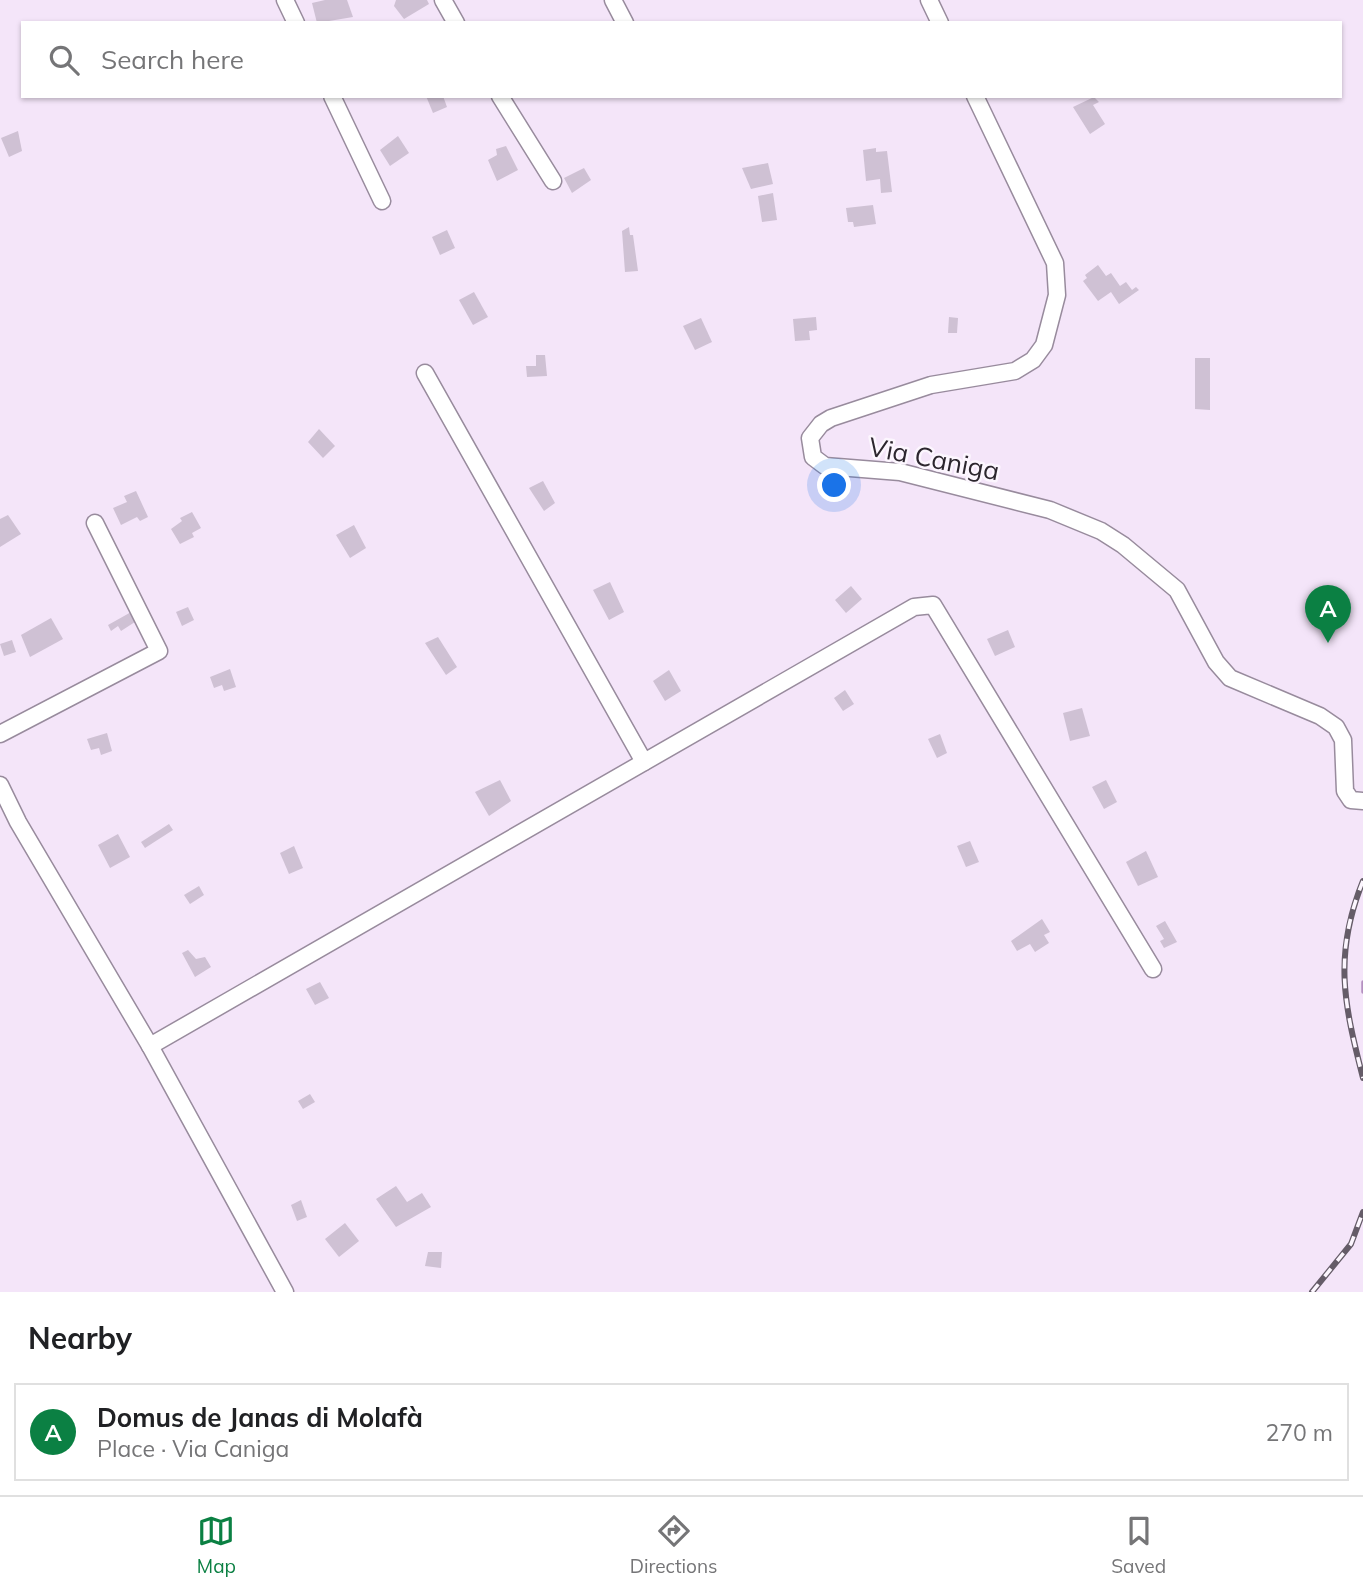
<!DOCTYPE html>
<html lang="en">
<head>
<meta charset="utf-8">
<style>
  body { margin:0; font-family:Mulish,sans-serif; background:#f6f6f6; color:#202124 }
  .you { position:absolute; left:835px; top:486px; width:24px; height:24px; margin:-18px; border:5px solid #fff; border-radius:50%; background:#1a73e8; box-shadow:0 0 0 10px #1a73e833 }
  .badge { display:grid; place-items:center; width:46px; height:46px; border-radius:50%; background:#0b8043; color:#fff; font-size:23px; font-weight:700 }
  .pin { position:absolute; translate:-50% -58px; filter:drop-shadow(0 2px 4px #0008) }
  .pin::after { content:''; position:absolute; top:37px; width:24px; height:21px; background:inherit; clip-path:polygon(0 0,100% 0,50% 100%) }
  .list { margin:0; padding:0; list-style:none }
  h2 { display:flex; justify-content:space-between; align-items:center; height:91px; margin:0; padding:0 28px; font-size:30px }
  h2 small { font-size:23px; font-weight:400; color:#757577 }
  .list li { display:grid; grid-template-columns:46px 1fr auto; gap:21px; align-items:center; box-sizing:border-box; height:98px; margin:0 14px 14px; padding:0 14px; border:2px solid #e0e0e0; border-radius:0px }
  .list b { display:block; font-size:26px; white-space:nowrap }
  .list p { margin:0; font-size:23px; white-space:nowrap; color:#757577 }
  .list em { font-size:23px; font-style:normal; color:#757577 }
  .icon { flex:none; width:38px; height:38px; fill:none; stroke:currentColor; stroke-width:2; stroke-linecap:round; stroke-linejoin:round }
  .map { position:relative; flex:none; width:1363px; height:1292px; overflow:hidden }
  .search { position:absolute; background:#fff; box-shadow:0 2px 5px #0004; left:21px; right:21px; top:21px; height:77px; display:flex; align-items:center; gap:18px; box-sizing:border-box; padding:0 24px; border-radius:0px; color:#757577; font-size:26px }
  .sheet { height:203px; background:#fff }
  nav { display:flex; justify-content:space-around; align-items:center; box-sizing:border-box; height:98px; border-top:2px solid #e0e0e0; background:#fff; font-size:19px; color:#757577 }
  nav a { display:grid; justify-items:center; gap:4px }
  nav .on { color:#0b8043 }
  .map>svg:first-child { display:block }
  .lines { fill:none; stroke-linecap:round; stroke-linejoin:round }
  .stream { stroke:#b490c0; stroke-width:3.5 }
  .building { fill:#cfc1d4 }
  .minor-casing { stroke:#988b9d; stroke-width:19 }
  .minor { stroke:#fff; stroke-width:16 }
  .rail-casing { stroke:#655c68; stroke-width:6 }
  .rail { stroke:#fcf6fe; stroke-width:3.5; stroke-dasharray:10; stroke-linecap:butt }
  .labels { text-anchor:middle; stroke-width:5; stroke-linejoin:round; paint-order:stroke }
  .street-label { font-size:26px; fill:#2c262e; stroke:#fcf6fe }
</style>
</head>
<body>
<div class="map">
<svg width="1363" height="1292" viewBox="0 0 1363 1292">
  <rect width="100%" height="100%" fill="#f4e5f9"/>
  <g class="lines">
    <polyline class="stream" points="1363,982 1363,992"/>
  </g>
  <g class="building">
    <polygon points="325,0 347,0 353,17 317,23 312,3"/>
    <polygon points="396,0 427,0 429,4 404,19 394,6"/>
    <polygon points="426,96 443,96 447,107 433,113"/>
    <polygon points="1094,97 1099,102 1093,105 1105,124 1090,134 1073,107"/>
    <polygon points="18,131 22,151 9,157 1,138"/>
    <polygon points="398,136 409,153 390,166 380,150"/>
    <polygon points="506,146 518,170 497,181 488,160 497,155 496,149"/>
    <polygon points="876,148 876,152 887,151 892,192 881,193 880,179 866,181 863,150"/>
    <polygon points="768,163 773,184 751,189 742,168"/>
    <polygon points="584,168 591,180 572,193 564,178"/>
    <polygon points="773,193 777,220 762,222 758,196"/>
    <polygon points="873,205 876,224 854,227 853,222 848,222 846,208"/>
    <polygon points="629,227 630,235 633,235 638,271 625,272 622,231"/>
    <polygon points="447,230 455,248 440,255 432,237"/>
    <polygon points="1098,265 1106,276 1111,273 1120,286 1126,282 1132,290 1136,287 1139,290 1119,304 1111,292 1098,301 1083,281 1087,278 1085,275"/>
    <polygon points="474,292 488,317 473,325 459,300"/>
    <polygon points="816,317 817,330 809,331 810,340 795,341 793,319"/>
    <polygon points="949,317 958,318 957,333 948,333"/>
    <polygon points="701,318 712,342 695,350 683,326"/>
    <polygon points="536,355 545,355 547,376 527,377 526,366 536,366"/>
    <polygon points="1195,358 1210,358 1210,410 1195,409"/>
    <polygon points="319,429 335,446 323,458 308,442"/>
    <polygon points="543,481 555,503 544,511 529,488"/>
    <polygon points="136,491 148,517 140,521 137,517 121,525 113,508 127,502 124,496"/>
    <polygon points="192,512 201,528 192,533 194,537 180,544 171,529 182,521 180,518"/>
    <polygon points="8,515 21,534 0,547 0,519"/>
    <polygon points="354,525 366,548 350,558 336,535"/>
    <polygon points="610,582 624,612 609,620 593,590"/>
    <polygon points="851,586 862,599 846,613 835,600"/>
    <polygon points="188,607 194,620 182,626 176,612"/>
    <polygon points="133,611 138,620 121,631 118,626 111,631 108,625"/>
    <polygon points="51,618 63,639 30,657 21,635"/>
    <polygon points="1008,630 1015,647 995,656 987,639"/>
    <polygon points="438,637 457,667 446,675 425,643"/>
    <polygon points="12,640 16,652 4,656 0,644"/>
    <polygon points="230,669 236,687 224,691 222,685 214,688 210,677"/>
    <polygon points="669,670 681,691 665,701 653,681"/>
    <polygon points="845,690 854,704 843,711 834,698"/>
    <polygon points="1082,708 1090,736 1070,741 1063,713"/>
    <polygon points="107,733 112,751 101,755 99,748 91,750 87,739"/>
    <polygon points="940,734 947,753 937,758 928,739"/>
    <polygon points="500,780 511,801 489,816 475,792"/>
    <polygon points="1106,780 1117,802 1104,809 1092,787"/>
    <polygon points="169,824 173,830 145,848 141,842"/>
    <polygon points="118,834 130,857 110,868 98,845"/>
    <polygon points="970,841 979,862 966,867 957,846"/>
    <polygon points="294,846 303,868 289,874 280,853"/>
    <polygon points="1146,851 1158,877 1138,886 1126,862"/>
    <polygon points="199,886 204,895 190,904 184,895"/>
    <polygon points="1042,919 1050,932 1044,935 1049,943 1035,952 1030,944 1017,951 1011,941"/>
    <polygon points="1165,921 1177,942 1164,948 1160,941 1164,939 1156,926"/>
    <polygon points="188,950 196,959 205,957 211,967 195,977 182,953"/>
    <polygon points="320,982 329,998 315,1005 306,989"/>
    <polygon points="310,1094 315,1102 303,1109 298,1101"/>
    <polygon points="396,1186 407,1202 422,1193 431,1207 396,1227 376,1199"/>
    <polygon points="301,1200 307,1217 297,1221 291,1205"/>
    <polygon points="345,1223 359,1241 339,1257 325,1239"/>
    <polygon points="428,1252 442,1252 441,1268 425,1266"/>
  </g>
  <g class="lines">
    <defs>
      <g id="minor">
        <polyline points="285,0 296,23"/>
        <polyline points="443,0 456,23"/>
        <polyline points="613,0 625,23"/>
        <polyline points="929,0 940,23"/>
        <polyline points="332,96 382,201"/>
        <polyline points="500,96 553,181"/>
        <polyline points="975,96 1055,263 1057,295 1044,345 1033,360 1015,371 931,385 831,418 821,424 810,438 813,457 825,466 900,472 1050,510 1101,531 1123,545 1177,590 1216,662 1230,678 1320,716 1336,727 1343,740 1345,791 1351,800 1363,801"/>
        <polyline points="425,373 644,762"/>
        <polyline points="0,734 159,651 95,523"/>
        <polyline points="0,785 18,822 150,1046 285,1292"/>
        <polyline points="150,1046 914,607 933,605 1153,969"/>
      </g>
    </defs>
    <use href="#minor" class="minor-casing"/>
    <use href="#minor" class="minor"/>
    <defs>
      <g id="rail">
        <path d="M1363,881C1333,955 1344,1004 1363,1078"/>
        <polyline points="1312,1292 1351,1244 1363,1212"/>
      </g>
    </defs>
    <use href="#rail" class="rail-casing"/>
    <use href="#rail" class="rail"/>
  </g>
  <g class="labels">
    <g class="street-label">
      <text transform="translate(934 459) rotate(11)" y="9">Via Caniga</text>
    </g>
  </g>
</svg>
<div class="you"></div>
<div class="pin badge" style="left:1328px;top:643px">A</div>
<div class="search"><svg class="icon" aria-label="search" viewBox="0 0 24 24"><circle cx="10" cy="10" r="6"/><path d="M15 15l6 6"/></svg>Search here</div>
</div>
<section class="sheet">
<h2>Nearby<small></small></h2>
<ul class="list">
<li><span class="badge">A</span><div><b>Domus de Janas di Molafà</b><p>Place · Via Caniga</p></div><em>270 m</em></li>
</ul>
</section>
<nav>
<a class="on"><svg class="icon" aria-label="map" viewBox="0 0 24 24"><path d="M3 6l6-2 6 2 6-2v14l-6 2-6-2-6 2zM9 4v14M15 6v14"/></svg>Map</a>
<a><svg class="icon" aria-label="directions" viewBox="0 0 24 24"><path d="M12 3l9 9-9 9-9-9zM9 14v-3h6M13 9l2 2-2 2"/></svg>Directions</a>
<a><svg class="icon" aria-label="saved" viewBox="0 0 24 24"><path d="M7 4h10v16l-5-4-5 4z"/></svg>Saved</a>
</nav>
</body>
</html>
